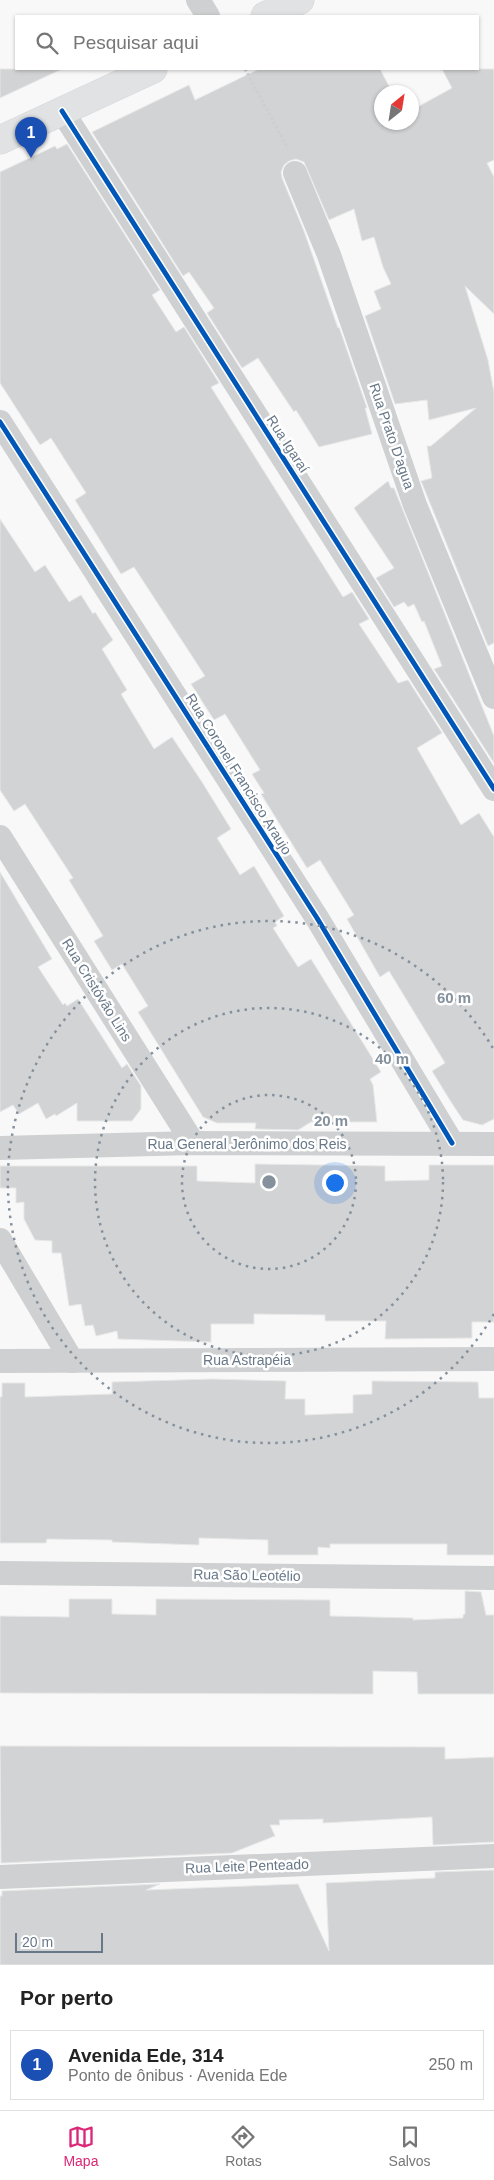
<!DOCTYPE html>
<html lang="pt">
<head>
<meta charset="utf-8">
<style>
  body { margin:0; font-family:Arial,sans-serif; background:#f2f2f2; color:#222 }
  .compass { position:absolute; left:374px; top:85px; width:45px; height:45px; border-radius:50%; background:#fff; box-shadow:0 1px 4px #0004; rotate:30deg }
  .scale { position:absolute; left:15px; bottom:12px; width:88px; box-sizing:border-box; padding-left:5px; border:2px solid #687888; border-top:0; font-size:14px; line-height:18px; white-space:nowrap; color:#687888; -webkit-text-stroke:4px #fff; paint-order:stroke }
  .you { position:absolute; left:334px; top:1182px; width:18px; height:18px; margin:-12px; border:4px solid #fff; border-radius:50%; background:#1a73e8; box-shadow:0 0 0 8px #1a73e833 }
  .badge { display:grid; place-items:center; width:32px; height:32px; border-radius:50%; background:#db2777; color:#fff; font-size:16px; font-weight:700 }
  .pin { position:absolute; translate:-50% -41px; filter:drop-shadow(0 1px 2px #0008) }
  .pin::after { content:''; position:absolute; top:26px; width:18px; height:15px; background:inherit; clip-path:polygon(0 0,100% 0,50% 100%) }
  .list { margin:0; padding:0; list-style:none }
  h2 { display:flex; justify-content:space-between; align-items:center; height:65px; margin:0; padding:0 20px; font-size:21px }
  h2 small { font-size:16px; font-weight:400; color:#767676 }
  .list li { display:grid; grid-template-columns:32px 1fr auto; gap:15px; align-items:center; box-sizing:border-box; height:70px; margin:0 10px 10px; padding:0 10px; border:1px solid #e0e0e0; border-radius:0px }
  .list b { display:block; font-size:19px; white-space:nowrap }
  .list p { margin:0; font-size:16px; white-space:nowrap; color:#767676 }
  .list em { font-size:16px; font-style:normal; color:#767676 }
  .icon { flex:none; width:28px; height:28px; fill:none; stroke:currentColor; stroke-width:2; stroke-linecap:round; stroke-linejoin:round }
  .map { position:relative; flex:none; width:494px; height:1965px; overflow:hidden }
  .search { position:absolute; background:#fff; box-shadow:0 1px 4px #0004; left:15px; right:15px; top:15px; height:55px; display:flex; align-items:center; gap:12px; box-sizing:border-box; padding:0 18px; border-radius:0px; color:#767676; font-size:19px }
  .sheet { height:145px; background:#fff }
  nav { display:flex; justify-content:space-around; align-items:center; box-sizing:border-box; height:70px; border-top:1px solid #e0e0e0; background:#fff; font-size:14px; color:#767676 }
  nav a { display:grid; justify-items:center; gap:2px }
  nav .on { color:#db2777 }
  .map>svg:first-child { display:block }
  .building { fill:#d2d3d4; stroke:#e8e8e8 }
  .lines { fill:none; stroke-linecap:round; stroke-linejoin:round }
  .secondary-casing { stroke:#d5d6d7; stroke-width:29 }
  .path { stroke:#cdcece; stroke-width:3; stroke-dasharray:2.5 2.5; stroke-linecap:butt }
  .street { stroke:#ced0d1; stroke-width:24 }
  .secondary { stroke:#e1e2e3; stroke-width:28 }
  .cycleway-casing { stroke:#fff; stroke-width:8 }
  .cycleway { stroke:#0057b8; stroke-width:5 }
  .ring { fill:none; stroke:#84919d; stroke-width:2.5; stroke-dasharray:2.5 5 }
  .labels { text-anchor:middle; stroke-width:5; stroke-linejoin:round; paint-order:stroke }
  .street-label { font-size:14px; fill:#687888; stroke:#fff }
  .centre { fill:#84919d; stroke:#fff; stroke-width:2.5 }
  .ring-label { font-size:15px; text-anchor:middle; font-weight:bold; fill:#84919d; stroke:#fff; stroke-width:5; stroke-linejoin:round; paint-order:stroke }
</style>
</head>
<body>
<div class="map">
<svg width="494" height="1965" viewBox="0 0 494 1965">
  <rect width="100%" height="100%" fill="#f8f8f8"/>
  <g class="building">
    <polygon points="0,69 62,69 0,98"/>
    <polygon points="259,69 380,69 392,92 382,92 382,122 412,122 412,110 452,88 442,69 494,69 494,160 487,163 494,177 494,314 465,286 488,360 494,392 494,643 488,646 421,481 432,478 427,446 431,446 476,408 429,420 427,400 395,404 365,316 381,309 374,291 391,284 383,267 374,237 362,241 354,209 329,220 304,162 296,159 289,161 284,165 281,172 282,178 304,231 338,328 339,327 367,408 365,408 372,434 319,447 296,410 294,412 258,358 242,368 207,313 214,308 189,272 183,276 92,132 189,85 195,100"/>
    <polygon points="67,144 160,290 152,295 176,332 184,327 219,383 211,387 343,597 352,592 369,619 359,624 398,683 408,680 442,733 417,748 461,825 479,813 494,837 494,1119 482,1125 463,1120 451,1102 432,1071 445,1063 389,971 380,977 347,919 354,915 320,860 307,868 261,794 264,793 252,774 260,770 225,714 214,720 191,684 205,676 134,567 121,574 75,500 86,493 51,438 40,445 0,383 0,172 55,146 57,149"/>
    <polygon points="388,481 391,488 394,488 494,736 494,763 434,669 442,666 424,621 422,622 414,604 408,607 404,602 394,607 376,578 394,568 354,508"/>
    <polygon points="0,519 35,572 45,565 69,602 81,595 93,614 95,612 113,640 102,649 127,690 121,694 154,749 172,737 202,782 231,829 217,838 240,875 254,866 284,916 275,922 277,926 273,928 298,967 311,959 381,1072 370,1079 373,1085 377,1122 311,1122 298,1130 258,1129 255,1129 256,1123 217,1123 203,1117 138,1012 148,1006 122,964 112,970 94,941 103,936 69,880 73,878 25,804 14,811 0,790"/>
    <polygon points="0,872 52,959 38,967 63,1005 65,1003 67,1006 78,999 122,1068 127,1064 141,1086 141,1109 132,1121 77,1121 77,1103 56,1116 55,1114 46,1119 38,1103 19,1114 13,1105 0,1112"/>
    <polygon points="255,1164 385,1166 385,1181 429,1180 429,1165 494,1165 494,1322 472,1322 472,1338 385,1339 386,1321 325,1321 325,1315 254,1314 254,1324 211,1324 211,1342 118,1339 117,1331 96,1336 93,1325 85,1326 81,1304 69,1306 61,1253 52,1253 52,1241 35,1240 24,1219 24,1202 16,1203 16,1188 0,1188 0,1166 197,1166 197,1181 255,1183"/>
    <polygon points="212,1379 286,1381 285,1399 305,1399 305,1415 353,1413 353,1395 372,1394 372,1381 478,1382 479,1398 494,1398 494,1555 447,1555 447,1544 330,1544 330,1548 318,1547 318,1555 268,1555 268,1540 199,1538 199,1545 112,1542 112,1540 47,1539 46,1543 0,1543 0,1397 2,1397 2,1383 25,1383 25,1397 112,1394 112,1382"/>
    <polygon points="465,1591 481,1592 486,1615 494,1615 494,1694 418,1694 417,1672 373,1671 373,1694 0,1693 0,1616 69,1617 69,1599 112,1599 112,1614 156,1615 156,1599 330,1600 330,1616 413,1618 413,1620 463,1618 463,1615 465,1614"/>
    <polygon points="0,1746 445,1747 445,1759 494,1757 494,1842 433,1845 432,1817 323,1823 323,1819 279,1820 280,1825 270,1825 275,1836 232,1853 1,1863"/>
    <polygon points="494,1870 494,1965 0,1965 0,1896 2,1896 2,1891 160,1884 146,1890 298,1884 329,1951 326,1883 435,1878 435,1872"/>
  </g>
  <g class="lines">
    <defs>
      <g id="secondary">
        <polyline points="265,16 300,0"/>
        <polyline points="0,140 153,69"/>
      </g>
    </defs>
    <use href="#secondary" class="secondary-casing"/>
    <polyline class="path" points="245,69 288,149"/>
    <g class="street">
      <polyline points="198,0 208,16"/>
      <polyline points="62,111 494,789"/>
      <polyline points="295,173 329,255 415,505 494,697"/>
      <polyline points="0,422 317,918 452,1143"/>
      <polyline points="0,837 193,1143"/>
      <polyline points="0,1148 193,1143 494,1144"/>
      <polyline points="0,1240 72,1361"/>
      <polyline points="0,1361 494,1359"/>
      <polyline points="0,1573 494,1578"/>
      <polyline points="0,1877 494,1856"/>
    </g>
    <use href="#secondary" class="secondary"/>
    <defs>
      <g id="cycleway">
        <polyline points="62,111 494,789"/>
        <polyline points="0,422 317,918 452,1143"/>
      </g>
    </defs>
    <use href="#cycleway" class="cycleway-casing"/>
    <use href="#cycleway" class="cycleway"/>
  </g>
  <g class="ring">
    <circle cx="269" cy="1182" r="87"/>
    <circle cx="269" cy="1182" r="174"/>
    <path d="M494 1314A261 261 0 1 1 494 1050"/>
  </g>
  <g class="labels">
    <g class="street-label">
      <text transform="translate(392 436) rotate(71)" y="5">Rua Prato D'agua</text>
      <text transform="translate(288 444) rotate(57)" y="5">Rua Igaraí</text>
      <text transform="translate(239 774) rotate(58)" y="5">Rua Coronel Francisco Araujo</text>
      <text transform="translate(97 990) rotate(58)" y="5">Rua Cristóvão Lins</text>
      <text x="247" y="1149">Rua General Jerônimo dos Reis</text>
      <text x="247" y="1365">Rua Astrapéia</text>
      <text transform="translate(247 1575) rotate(1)" y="5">Rua São Leotélio</text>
      <text transform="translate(247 1866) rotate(-2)" y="5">Rua Leite Penteado</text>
    </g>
  </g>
  <circle cx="269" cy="1182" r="8" class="centre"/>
  <g class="ring-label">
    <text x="454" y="1003">60 m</text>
    <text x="392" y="1064">40 m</text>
    <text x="331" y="1126">20 m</text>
  </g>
</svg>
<svg class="compass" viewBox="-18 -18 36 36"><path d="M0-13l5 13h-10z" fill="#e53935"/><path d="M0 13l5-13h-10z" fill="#767676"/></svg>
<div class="scale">20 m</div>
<div class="you"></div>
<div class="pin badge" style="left:31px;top:158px;background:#1a4fb4">1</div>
<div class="search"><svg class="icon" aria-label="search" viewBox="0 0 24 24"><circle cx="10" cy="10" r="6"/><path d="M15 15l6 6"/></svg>Pesquisar aqui</div>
</div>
<section class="sheet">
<h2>Por perto<small></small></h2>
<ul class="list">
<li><span class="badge" style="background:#1a4fb4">1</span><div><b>Avenida Ede, 314</b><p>Ponto de ônibus · Avenida Ede</p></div><em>250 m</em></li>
</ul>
</section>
<nav>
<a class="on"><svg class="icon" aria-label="map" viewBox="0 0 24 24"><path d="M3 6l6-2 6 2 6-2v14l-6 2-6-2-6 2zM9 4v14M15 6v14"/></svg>Mapa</a>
<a><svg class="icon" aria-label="directions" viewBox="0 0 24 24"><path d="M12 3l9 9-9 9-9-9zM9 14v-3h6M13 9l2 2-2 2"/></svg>Rotas</a>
<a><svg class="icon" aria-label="saved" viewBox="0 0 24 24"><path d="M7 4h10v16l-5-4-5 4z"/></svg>Salvos</a>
</nav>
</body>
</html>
